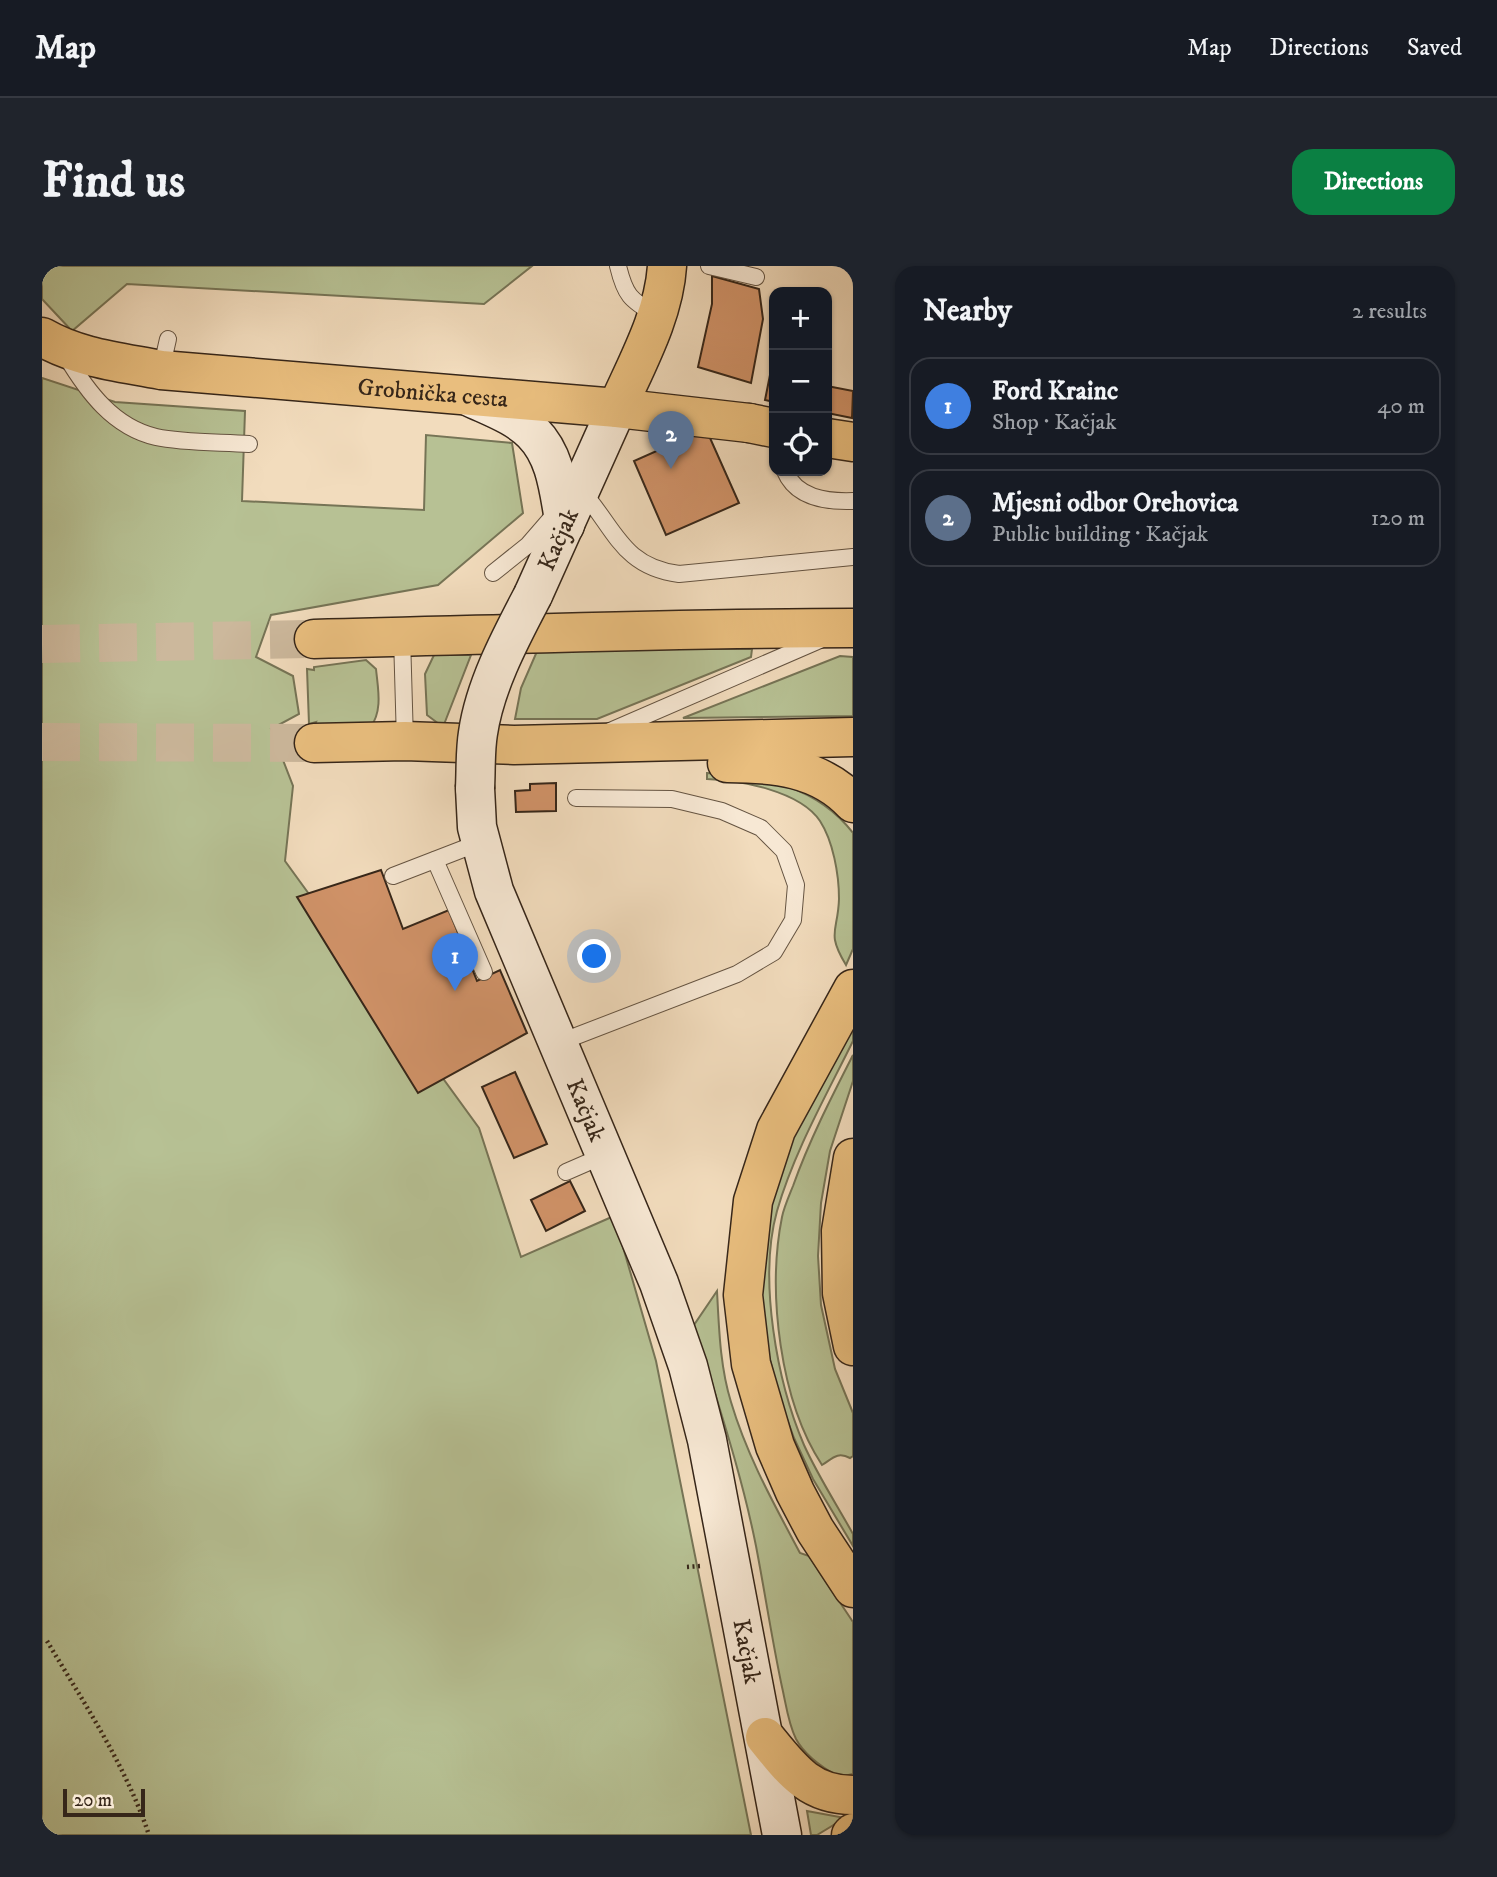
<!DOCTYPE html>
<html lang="en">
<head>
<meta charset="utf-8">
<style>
  body { margin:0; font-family:"IM FELL DW Pica",serif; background:#20242c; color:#f1f3f6 }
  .controls { position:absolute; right:21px; top:21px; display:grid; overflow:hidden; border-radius:14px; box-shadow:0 2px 5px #0004 }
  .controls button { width:63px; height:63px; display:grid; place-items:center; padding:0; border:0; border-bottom:2px solid #363941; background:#171b24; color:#f1f3f6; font:35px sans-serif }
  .scale { position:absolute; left:21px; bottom:18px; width:82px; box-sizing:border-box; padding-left:7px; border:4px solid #362619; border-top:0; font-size:19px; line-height:24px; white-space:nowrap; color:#362619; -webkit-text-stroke:5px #f7e8d4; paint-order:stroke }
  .you { position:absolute; left:553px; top:691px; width:24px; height:24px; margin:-18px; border:5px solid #fff; border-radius:50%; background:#1a73e8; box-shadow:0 0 0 10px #1a73e833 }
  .badge { display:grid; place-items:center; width:46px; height:46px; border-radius:50%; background:#0b8043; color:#fff; font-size:23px; font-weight:700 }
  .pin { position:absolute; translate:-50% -58px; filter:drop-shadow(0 2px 4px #0008) }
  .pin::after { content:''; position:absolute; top:37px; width:24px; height:21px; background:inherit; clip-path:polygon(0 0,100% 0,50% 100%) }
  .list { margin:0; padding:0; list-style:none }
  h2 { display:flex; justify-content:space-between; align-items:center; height:91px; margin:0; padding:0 28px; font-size:30px }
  h2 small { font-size:23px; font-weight:400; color:#9ea1a6 }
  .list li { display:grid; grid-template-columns:46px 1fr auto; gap:21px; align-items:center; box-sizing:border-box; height:98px; margin:0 14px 14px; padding:0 14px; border:2px solid #363941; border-radius:21px }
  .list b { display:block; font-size:26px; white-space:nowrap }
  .list p { margin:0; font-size:23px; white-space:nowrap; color:#9ea1a6 }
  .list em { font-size:23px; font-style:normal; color:#9ea1a6 }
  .icon { flex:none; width:38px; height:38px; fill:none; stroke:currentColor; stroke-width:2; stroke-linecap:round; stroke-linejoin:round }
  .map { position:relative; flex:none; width:811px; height:1569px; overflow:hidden; border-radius:21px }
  header { display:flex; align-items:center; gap:42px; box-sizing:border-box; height:98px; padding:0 35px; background:#171b24; border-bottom:2px solid #363941 }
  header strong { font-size:33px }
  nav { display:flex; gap:38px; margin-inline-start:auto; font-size:24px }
  .intro { display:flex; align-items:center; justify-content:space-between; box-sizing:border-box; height:168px; padding:0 42px }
  h1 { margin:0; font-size:49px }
  .button { padding:18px 32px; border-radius:21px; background:#0b8043; color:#fff; font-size:24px; font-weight:700 }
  main { display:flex; gap:42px; padding:0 42px }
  aside { flex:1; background:#171b24; border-radius:21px; box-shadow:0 2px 5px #0004 }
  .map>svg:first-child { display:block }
  .green { fill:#b7c194; stroke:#767456; stroke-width:2 }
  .building { fill:#d19369; stroke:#362619; stroke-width:2 }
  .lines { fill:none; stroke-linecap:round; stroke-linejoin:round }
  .highway-tunnel { stroke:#ccb89c; stroke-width:38; stroke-dasharray:38 19; stroke-linecap:butt }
  .lane-casing { stroke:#655442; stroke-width:18 }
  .secondary-casing { stroke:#362619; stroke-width:41 }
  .primary-casing { stroke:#362619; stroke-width:41 }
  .highway-casing { stroke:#362619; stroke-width:41 }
  .path { stroke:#362619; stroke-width:4.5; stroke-dasharray:2 3.5; stroke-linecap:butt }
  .lane { stroke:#f7e8d4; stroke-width:16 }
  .secondary { stroke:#f7e8d4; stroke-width:38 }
  .primary { stroke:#e9be7e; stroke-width:38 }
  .highway { stroke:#e9be7e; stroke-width:38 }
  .secondary-bridge-casing { stroke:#362619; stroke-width:41; stroke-linecap:butt }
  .secondary-bridge { stroke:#f7e8d4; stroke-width:38 }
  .labels { text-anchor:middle; stroke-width:5; stroke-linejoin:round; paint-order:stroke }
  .street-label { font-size:24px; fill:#362619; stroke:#f7e8d4 }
</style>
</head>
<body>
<header>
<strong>Map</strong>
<nav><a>Map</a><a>Directions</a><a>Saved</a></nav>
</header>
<div class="intro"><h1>Find us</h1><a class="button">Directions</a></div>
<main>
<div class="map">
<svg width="811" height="1569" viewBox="0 0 811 1569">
  <rect width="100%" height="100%" fill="#f2dcbd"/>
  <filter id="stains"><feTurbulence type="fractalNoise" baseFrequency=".00286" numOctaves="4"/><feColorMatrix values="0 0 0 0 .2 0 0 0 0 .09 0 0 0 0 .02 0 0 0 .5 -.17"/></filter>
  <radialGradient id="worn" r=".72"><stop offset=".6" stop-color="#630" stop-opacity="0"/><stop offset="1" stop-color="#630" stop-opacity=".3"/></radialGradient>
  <g class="green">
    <polygon points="0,0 490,0 442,38 85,18 30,65 0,33"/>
    <polygon points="0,112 73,136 203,145 200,235 382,244 384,169 470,177 481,247 396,319 229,349 214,391 251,410 257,448 229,463 251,520 243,595 437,862 479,991 572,950 614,1095 709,1569 0,1569"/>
    <polygon points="496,383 710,383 709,391 555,453 473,453 479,422"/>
    <polygon points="392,389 429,389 401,461 385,449 383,408"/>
    <polygon points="798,390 811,391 811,450 641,452"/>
    <path d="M324,394L334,403C336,423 341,445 328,462L272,461L274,456L267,458L265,403L272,404V401Z"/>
    <path d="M665,507C721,510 775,520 811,567V683L804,699C784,666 796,666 797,633C797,608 791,575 778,555C758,525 698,514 665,513Z"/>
    <path d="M811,759V775C784,830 752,886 735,945C716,1013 735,1116 762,1179C776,1210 795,1239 811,1268V1280L771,1213L752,1172L738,1134L727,1090L720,1046L718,1003L730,933L745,881Z"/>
    <path d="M811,789V815L788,885L779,937L776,990L779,1039L793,1103L811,1147V1190L808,1192C795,1185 790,1193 780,1199C738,1135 725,1026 740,951C742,941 747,930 751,920C767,875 789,832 811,789Z"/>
    <path d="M675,1025C677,1062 678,1101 689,1136C705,1190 732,1238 758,1287L767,1290L811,1356V1508L797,1511C781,1502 763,1490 754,1473C746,1457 744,1438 740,1421C730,1374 723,1327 714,1280C699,1205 674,1132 652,1059Z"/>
    <polygon points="765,1545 803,1552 775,1569 769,1569"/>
  </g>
  <g class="building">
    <polygon points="670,10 717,23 721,53 709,117 656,101 670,38"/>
    <polygon points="728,109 732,110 732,136 723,134"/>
    <polygon points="785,120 811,125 810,152 785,147"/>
    <polygon points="664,163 697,237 624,269 592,195"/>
    <polygon points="514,517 514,545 474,546 473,525 488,524 488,518"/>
    <polygon points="339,604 361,663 407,644 435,715 458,704 485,767 376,827 255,631"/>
    <polygon points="473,806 505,878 472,892 440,821"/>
    <polygon points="528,915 543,945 504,965 489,934"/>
  </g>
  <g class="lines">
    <g class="highway-tunnel">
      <polyline points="0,378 272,373"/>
      <polyline points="0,476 272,477"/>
    </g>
    <defs>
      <g id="lane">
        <path d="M576,0C583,29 588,34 614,49"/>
        <polyline points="667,0 714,11"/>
        <path d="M24,90C45,125 71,161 114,171C141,177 179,176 207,178"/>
        <polyline points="119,104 126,73"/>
        <path d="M743,205C754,232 784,236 811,235"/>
        <path d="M539,224C573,262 580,301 637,308L811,291"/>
        <polyline points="451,307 486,279 512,249"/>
        <polyline points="360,371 363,475"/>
        <polyline points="568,465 778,374"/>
        <polyline points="393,594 442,706"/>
        <polyline points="351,610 439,576"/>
        <polyline points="516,777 695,708 732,686 751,654 754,619 742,585 719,562 680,545 630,533 534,532"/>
        <polyline points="524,906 563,889"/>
      </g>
      <g id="secondary">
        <path d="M428,131C449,141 475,150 491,167C515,191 517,228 523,259"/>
        <path id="s1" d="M491,329L575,142"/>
        <path id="s2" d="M433,522L435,561L452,625L617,1017L646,1100L665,1174L740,1569"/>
      </g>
      <g id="primary">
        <path id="s3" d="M0,71C36,92 78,96 119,104L575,142L707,157"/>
        <path d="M575,142C595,97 622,49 625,0"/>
      </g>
      <g id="highway">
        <polyline points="707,157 732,162"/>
        <polyline points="785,172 811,176"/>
        <path d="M272,373C452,369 631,362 811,362"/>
        <polyline points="272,477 363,475 472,479 811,471"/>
        <path d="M685,497C731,497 778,501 811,537"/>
        <polyline points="811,723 734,864 711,935 701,1029 709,1098 733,1180 753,1226 773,1264 811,1322"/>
        <polyline points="811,892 799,965 800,1027 811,1080"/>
        <path d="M723,1471C749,1503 767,1529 811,1529"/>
        <polyline points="809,1569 811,1567"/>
      </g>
    </defs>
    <use href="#lane" class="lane-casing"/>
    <use href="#secondary" class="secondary-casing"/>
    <use href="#primary" class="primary-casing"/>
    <use href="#highway" class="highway-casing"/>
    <g class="path">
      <polyline points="645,1301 659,1300"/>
      <path d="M5,1375C42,1437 84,1500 107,1569"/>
    </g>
    <use href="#lane" class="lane"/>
    <use href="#secondary" class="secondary"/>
    <use href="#primary" class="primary"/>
    <use href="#highway" class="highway"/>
    <defs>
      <path id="secondary-bridge" d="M433,522C434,504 433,485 436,467C443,419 469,371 491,329"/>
    </defs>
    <use href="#secondary-bridge" class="secondary-bridge-casing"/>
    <use href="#secondary-bridge" class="secondary-bridge"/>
  </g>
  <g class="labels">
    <g class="street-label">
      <text dy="8" stroke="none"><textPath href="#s3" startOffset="397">Grobnička cesta</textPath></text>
      <text dy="8" stroke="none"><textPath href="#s1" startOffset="61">Kačjak</textPath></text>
      <text dy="8" stroke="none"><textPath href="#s2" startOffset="343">Kačjak</textPath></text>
      <text dy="8" stroke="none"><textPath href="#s2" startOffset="910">Kačjak</textPath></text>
    </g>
  </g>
  <rect width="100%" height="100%" filter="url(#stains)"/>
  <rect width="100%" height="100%" fill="url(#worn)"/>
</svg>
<div class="controls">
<button>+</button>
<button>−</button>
<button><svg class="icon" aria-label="locate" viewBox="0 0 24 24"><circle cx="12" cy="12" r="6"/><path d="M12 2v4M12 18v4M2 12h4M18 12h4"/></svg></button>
</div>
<div class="scale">20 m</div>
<div class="you"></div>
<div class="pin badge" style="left:413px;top:725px;background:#3f7fe0">1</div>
<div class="pin badge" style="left:629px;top:203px;background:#5c6f8a">2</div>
</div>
<aside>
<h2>Nearby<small>2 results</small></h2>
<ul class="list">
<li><span class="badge" style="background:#3f7fe0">1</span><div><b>Ford Krainc</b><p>Shop · Kačjak</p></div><em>40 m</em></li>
<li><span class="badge" style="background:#5c6f8a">2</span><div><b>Mjesni odbor Orehovica</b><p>Public building · Kačjak</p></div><em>120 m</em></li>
</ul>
</aside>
</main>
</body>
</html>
